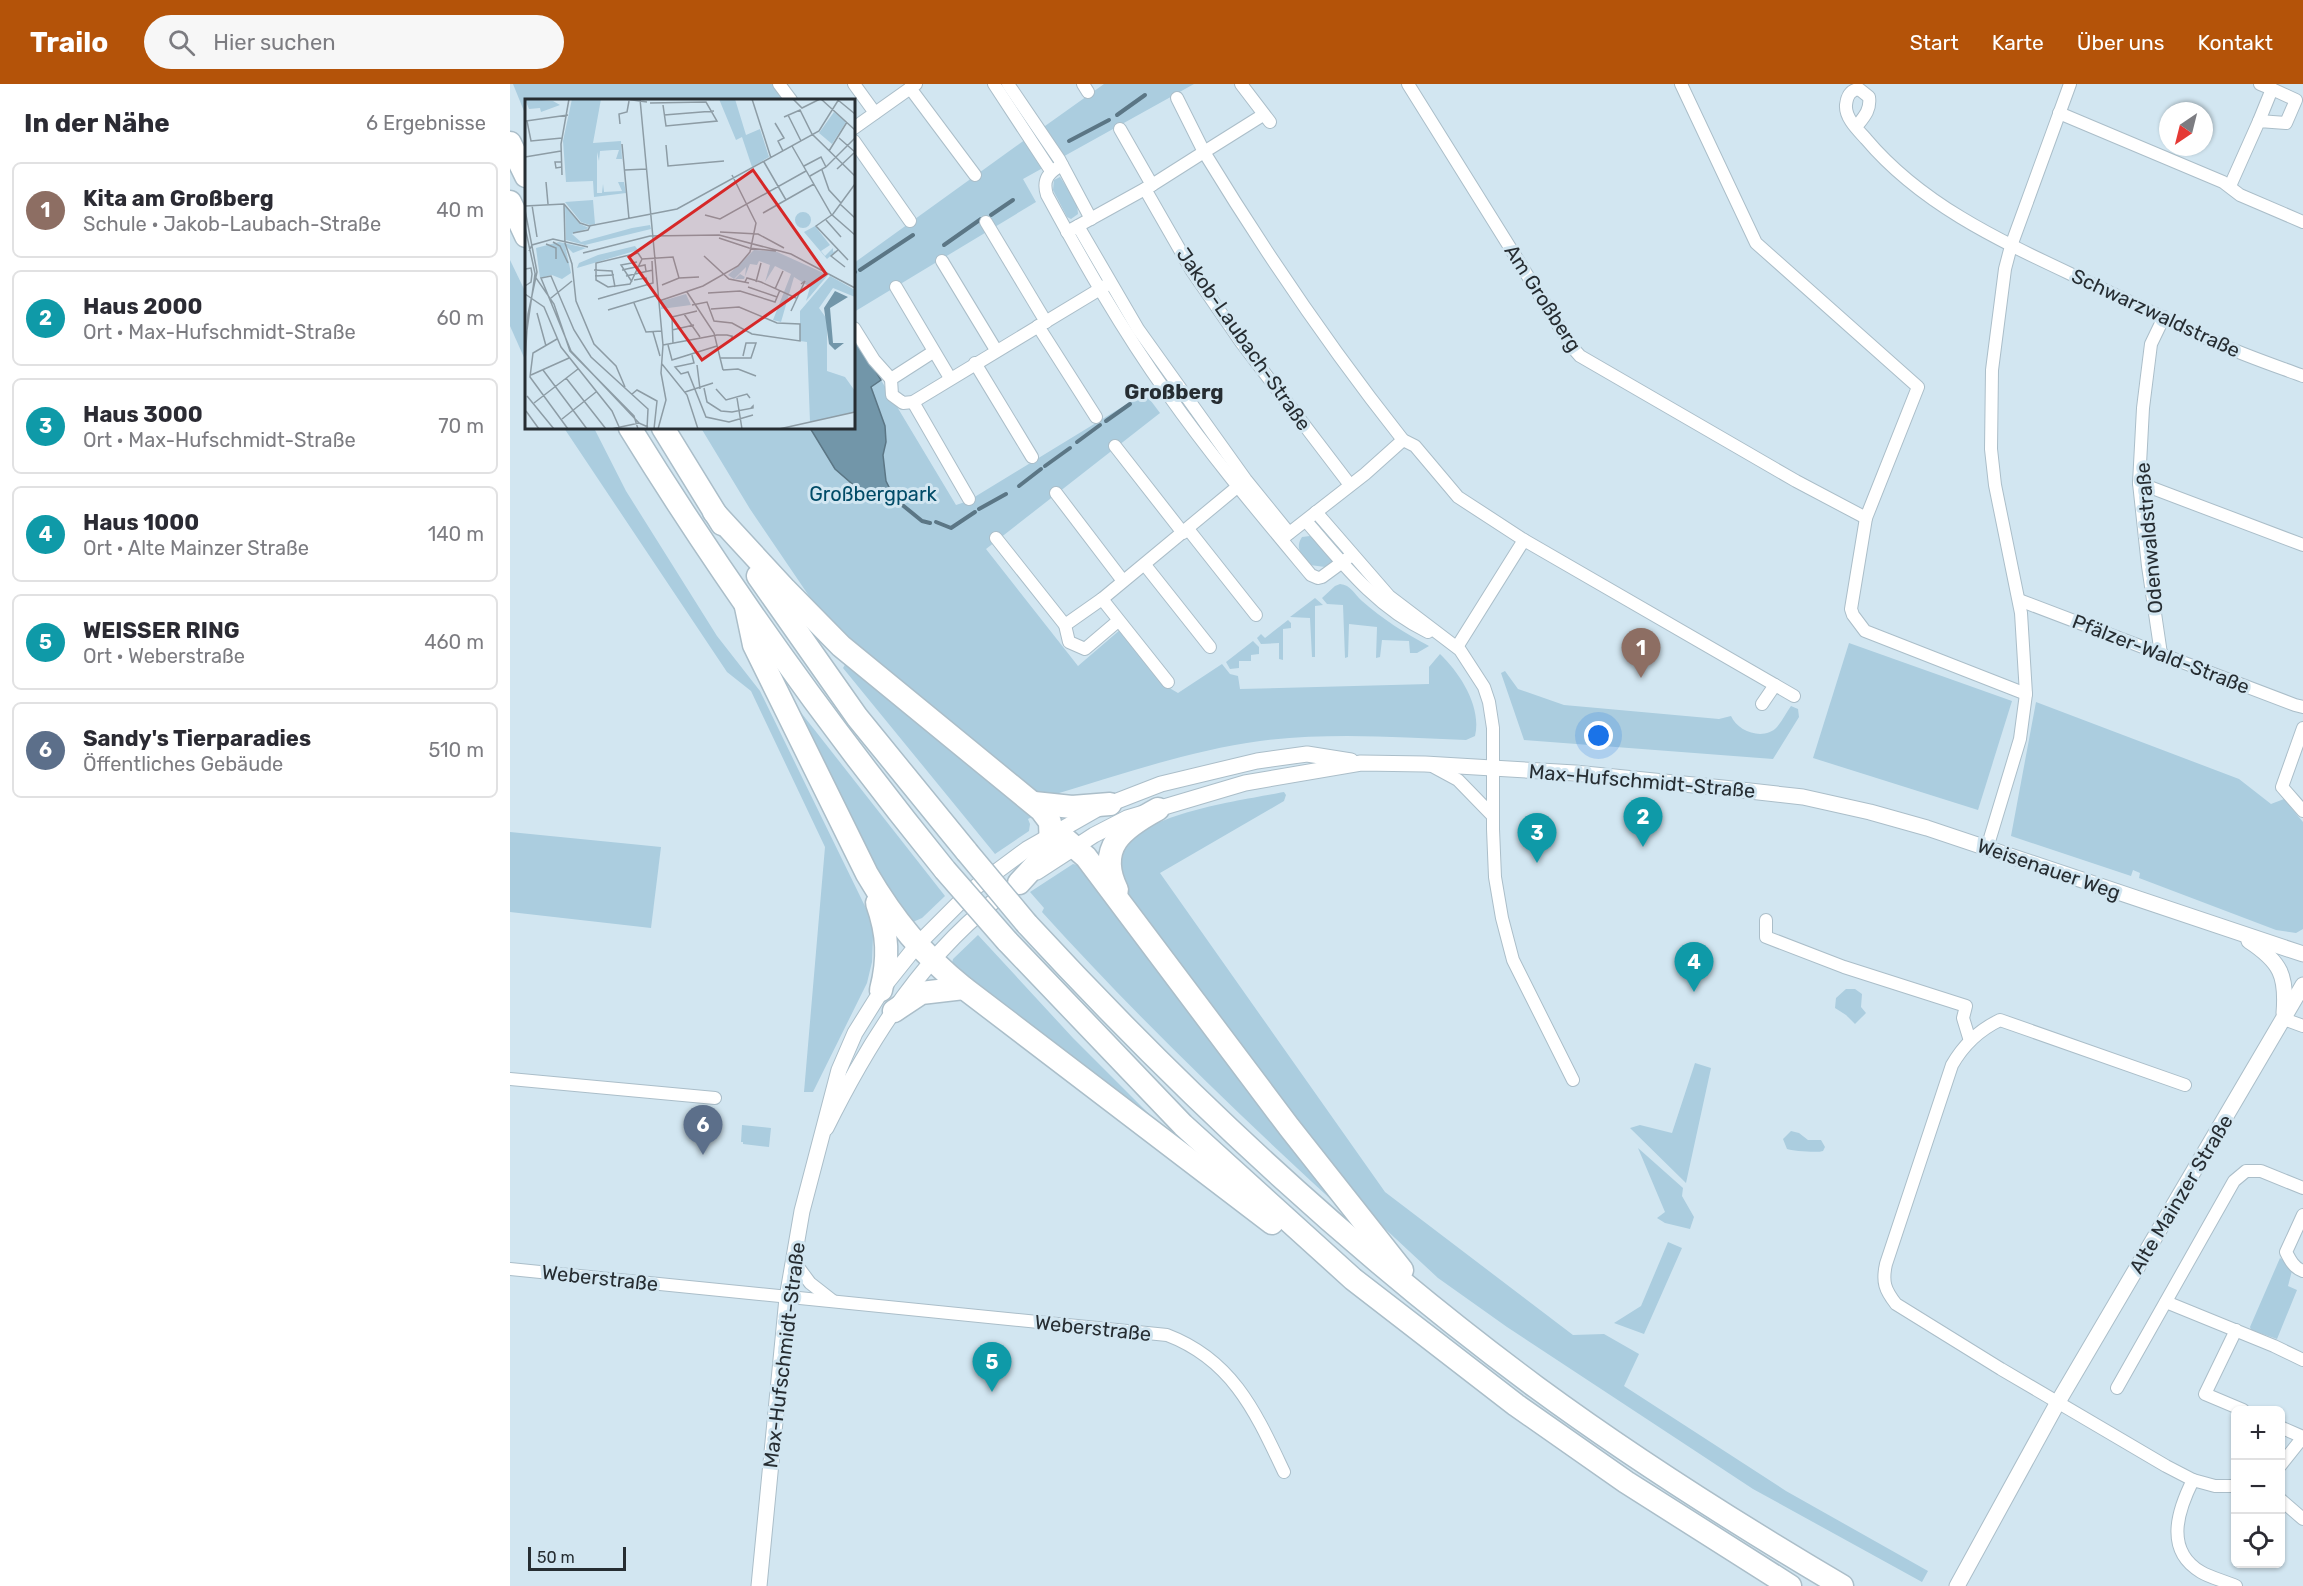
<!DOCTYPE html>
<html lang="de">
<head>
<meta charset="utf-8">
<style>
  body { margin:0; font-family:Rubik,sans-serif; background:#f7f7f7; color:#2b2b33 }
  .controls { position:absolute; right:18px; bottom:18px; display:grid; overflow:hidden; border-radius:9px; box-shadow:0 2px 4px #0004 }
  .controls button { width:54px; height:54px; display:grid; place-items:center; padding:0; border:0; border-bottom:2px solid #e1e1e2; background:#fff; color:#2b2b33; font:30px sans-serif }
  .compass { position:absolute; left:1649px; top:18px; width:54px; height:54px; border-radius:50%; background:#fff; box-shadow:0 2px 4px #0004; rotate:215deg }
  .scale { position:absolute; left:18px; bottom:15px; width:98px; box-sizing:border-box; padding-left:6px; border:3px solid #262d32; border-top:0; font-size:16px; line-height:21px; white-space:nowrap; color:#262d32; -webkit-text-stroke:4px #d2e6f1; paint-order:stroke }
  .you { position:absolute; left:1089px; top:652px; width:21px; height:21px; margin:-15px; border:4px solid #fff; border-radius:50%; background:#1a73e8; box-shadow:0 0 0 9px #1a73e833 }
  .badge { display:grid; place-items:center; width:39px; height:39px; border-radius:50%; background:#b45309; color:#fff; font-size:20px; font-weight:700 }
  .pin { position:absolute; translate:-50% -50px; filter:drop-shadow(0 2px 3px #0008) }
  .pin::after { content:''; position:absolute; top:32px; width:21px; height:18px; background:inherit; clip-path:polygon(0 0,100% 0,50% 100%) }
  .list { margin:0; padding:0; list-style:none }
  h2 { display:flex; justify-content:space-between; align-items:center; height:78px; margin:0; padding:0 24px; font-size:26px }
  h2 small { font-size:20px; font-weight:400; color:#7c7c81 }
  .list li { display:grid; grid-template-columns:39px 1fr auto; gap:18px; align-items:center; box-sizing:border-box; height:96px; margin:0 12px 12px; padding:0 12px; border:2px solid #e1e1e2; border-radius:9px }
  .list b { display:block; font-size:22px; white-space:nowrap }
  .list p { margin:0; font-size:20px; white-space:nowrap; color:#7c7c81 }
  .list em { font-size:20px; font-style:normal; color:#7c7c81 }
  .icon { flex:none; width:33px; height:33px; fill:none; stroke:currentColor; stroke-width:2; stroke-linecap:round; stroke-linejoin:round }
  .map { position:relative; flex:none; width:1793px; height:1502px; overflow:hidden }
  header { display:flex; align-items:center; gap:36px; box-sizing:border-box; height:84px; padding:0 30px; background:#b45309; color:#fff }
  header strong { font-size:28px }
  nav { display:flex; gap:33px; margin-inline-start:auto; font-size:21px }
  .search { width:420px; height:54px; background:#f7f7f7; display:flex; align-items:center; gap:15px; box-sizing:border-box; padding:0 21px; border-radius:33px; color:#7c7c81; font-size:22px }
  main { display:flex }
  aside { flex:1; background:#fff }
  .map>svg:first-child { display:block }
  .green { fill:#abcddf }
  .water { fill:#7296a9; stroke:#5b7685; stroke-width:1.5 }
  .lines { fill:none; stroke-linecap:round; stroke-linejoin:round }
  .stream { stroke:#5b7685; stroke-width:4 }
  .minor-casing { stroke:#abbec9; stroke-width:14 }
  .tertiary-casing { stroke:#abbec9; stroke-width:17 }
  .motorway-casing { stroke:#abbec9; stroke-width:25 }
  .minor { stroke:#fff; stroke-width:12 }
  .tertiary { stroke:#fff; stroke-width:15 }
  .motorway { stroke:#fff; stroke-width:22 }
  .motorway-bridge-casing { stroke:#abbec9; stroke-width:25; stroke-linecap:butt }
  .motorway-bridge { stroke:#fff; stroke-width:22 }
  .labels { text-anchor:middle; stroke-width:6; stroke-linejoin:round; paint-order:stroke }
  .street-label { font-size:20px; fill:#262d32; stroke:#d2e6f1 }
  .park-label { font-size:20px; fill:#004b67; stroke:#d2e6f1 }
  .neighbourhood-label { font-size:21px; font-weight:bold; fill:#262d32; stroke:#d2e6f1 }
  .inset-road { fill:none; stroke:#8d9ca5; stroke-width:1.5 }
  .view { fill:#d62828; fill-opacity:0.15; stroke:#d62828; stroke-width:3 }
  .inset-edge { fill:none; stroke:#262d32; stroke-width:3 }
</style>
</head>
<body>
<header>
<strong>Trailo</strong>
<div class="search"><svg class="icon" aria-label="search" viewBox="0 0 24 24"><circle cx="10" cy="10" r="6"/><path d="M15 15l6 6"/></svg>Hier suchen</div>
<nav><a>Start</a><a>Karte</a><a>Über uns</a><a>Kontakt</a></nav>
</header>
<main>
<aside>
<h2>In der Nähe<small>6 Ergebnisse</small></h2>
<ul class="list">
<li><span class="badge" style="background:#8d6e63">1</span><div><b>Kita am Großberg</b><p>Schule · Jakob-Laubach-Straße</p></div><em>40 m</em></li>
<li><span class="badge" style="background:#0f9aa8">2</span><div><b>Haus 2000</b><p>Ort · Max-Hufschmidt-Straße</p></div><em>60 m</em></li>
<li><span class="badge" style="background:#0f9aa8">3</span><div><b>Haus 3000</b><p>Ort · Max-Hufschmidt-Straße</p></div><em>70 m</em></li>
<li><span class="badge" style="background:#0f9aa8">4</span><div><b>Haus 1000</b><p>Ort · Alte Mainzer Straße</p></div><em>140 m</em></li>
<li><span class="badge" style="background:#0f9aa8">5</span><div><b>WEISSER RING</b><p>Ort · Weberstraße</p></div><em>460 m</em></li>
<li><span class="badge" style="background:#5c6f8a">6</span><div><b>Sandy's Tierparadies</b><p>Öffentliches Gebäude</p></div><em>510 m</em></li>
</ul>
</aside>
<div class="map">
<svg width="1793" height="1502" viewBox="0 0 1793 1502">
  <rect width="100%" height="100%" fill="#d2e6f1"/>
  <g class="green">
    <polygon points="3,0 263,0 274,16 16,16 16,32"/>
    <polygon points="489,0 494,0 528,47 594,0 684,0 513,95 526,118 344,228 344,179 523,50"/>
    <polygon points="550,93 567,119 568,130 561,135 557,133 543,106 544,96"/>
    <polygon points="0,176 16,209 16,278 0,242"/>
    <path d="M344,251L446,421L458,417L635,309L650,329L476,465L568,582L611,545L656,602L668,609L712,580L720,590L728,592L730,605L919,600V583L930,570C950,589 972,623 965,652L956,656C888,653 818,648 750,657C677,667 606,692 536,713L519,704L316,537L240,425L191,344H344Z"/>
    <polygon points="54,344 84,344 116,407 207,552 250,607 370,853 363,853 362,878 357,899 303,1008 294,1008 315,763 241,607 217,588"/>
    <path d="M800,452L823,477L815,483L800,481C793,472 784,465 792,453Z"/>
    <path d="M830,500C841,501 844,510 852,517C871,534 896,550 919,562L907,569H900L899,557L872,556L870,573L866,574L867,543L839,540L838,573L835,574L833,521L817,520L812,514L825,502Z"/>
    <polygon points="805,514 813,521 805,522 805,573 802,573 800,534 780,533"/>
    <polygon points="778,536 781,539 781,544 773,545 773,576 769,575 769,559 751,560 747,554 751,550 755,554"/>
    <polygon points="743,557 749,563 749,570 741,571 741,577 729,577 729,584 720,585 716,578"/>
    <polygon points="1339,559 1502,617 1468,726 1303,674"/>
    <polygon points="336,579 524,732 518,735 520,740 519,747 485,770 333,584"/>
    <path d="M995,587L1008,605L1054,621L1209,635L1221,632C1228,648 1254,657 1267,643C1272,637 1276,629 1281,622L1288,625L1289,633L1263,675L1014,656L991,589Z"/>
    <polygon points="1526,618 1729,695 1761,720 1774,715 1793,738 1793,845 1786,849 1766,846 1629,794 1630,789 1623,786 1621,792 1501,752"/>
    <polygon points="285,621 435,812 412,834 396,841"/>
    <path d="M774,708L776,711L774,717L650,789L875,1108L1063,1251L1094,1250L1129,1270L1114,1302L1276,1407L1418,1487L1412,1498L1243,1405L997,1243L928,1194L871,1141L821,1086L618,815C616,810 611,804 610,798C608,791 608,773 612,766C632,729 734,716 774,708Z"/>
    <polygon points="0,748 151,763 141,844 0,828"/>
    <path d="M563,780L572,782L839,1132C732,1034 629,935 532,828L534,824L520,808Z"/>
    <polygon points="468,851 563,954 649,1040 552,971 442,879 443,875"/>
    <polygon points="1336,905 1345,905 1352,910 1351,923 1356,929 1345,940 1336,931 1325,924 1326,914"/>
    <polygon points="1185,979 1201,984 1176,1099 1120,1044 1130,1041 1162,1049"/>
    <polygon points="232,1041 261,1044 259,1063 233,1060 233,1058 231,1058"/>
    <path d="M1281,1047L1289,1049L1298,1056H1311L1315,1063L1313,1067C1309,1069 1282,1067 1277,1065L1273,1055Z"/>
    <polygon points="1128,1064 1173,1104 1172,1112 1184,1133 1180,1145 1155,1139 1147,1134 1155,1128"/>
    <polygon points="1158,1158 1172,1164 1134,1250 1104,1239 1131,1222"/>
    <polygon points="1770,1174 1783,1183 1778,1202 1787,1206 1767,1255 1741,1246 1740,1243"/>
  </g>
  <polygon class="water" points="344,251 371,296 361,303 375,342 376,358 373,371 376,397 385,415 378,419 355,411 325,385 300,344 344,344"/>
  <g class="lines">
    <g class="stream">
      <polyline points="607,31 635,11"/>
      <polyline points="559,57 599,36"/>
      <polyline points="481,131 503,116"/>
      <polyline points="434,161 471,135"/>
      <polyline points="350,186 403,151"/>
      <polyline points="344,189 345,188"/>
      <polyline points="596,337 620,320"/>
      <polyline points="567,358 590,341"/>
      <polyline points="535,382 560,364"/>
      <polyline points="509,402 531,385"/>
      <polyline points="385,415 412,437 420,439"/>
      <polyline points="469,425 496,410"/>
      <polyline points="426,438 441,444 465,428"/>
    </g>
    <defs>
      <g id="minor">
        <polyline points="269,0 281,16"/>
        <polyline points="344,0 365,29"/>
        <polyline points="484,0 541,87"/>
        <polyline points="498,0 549,75 581,135"/>
        <polyline points="573,0 578,8"/>
        <polyline points="731,0 760,38"/>
        <polyline points="898,0 1062,263 1070,272 1286,397 1356,434"/>
        <polyline points="1171,0 1246,159 1408,303 1356,434 1341,525 1343,531 1355,547 1516,610"/>
        <polyline points="400,4 465,91"/>
        <polyline points="667,14 694,68 753,31"/>
        <polyline points="1549,29 1713,98 1730,111 1793,138"/>
        <polyline points="1749,37 1762,5 1750,0"/>
        <path d="M1346,43C1354,33 1361,26 1359,13L1349,5C1340,6 1337,12 1336,21C1335,34 1348,46 1356,55C1416,126 1502,162 1584,201C1627,221 1669,242 1712,261C1739,273 1766,282 1793,292"/>
        <polyline points="344,44 406,0"/>
        <polyline points="610,45 642,101"/>
        <polyline points="344,57 400,137"/>
        <path d="M552,81C539,88 532,95 537,111C574,179 612,246 657,309C702,373 751,431 801,491L808,494L812,493L842,471"/>
        <polyline points="1720,102 1749,37 1776,39 1786,16 1762,5"/>
        <polyline points="635,105 682,187 731,258 840,401"/>
        <polyline points="476,138 536,238"/>
        <polyline points="568,142 628,245 736,396 779,449"/>
        <path d="M557,148L642,101L694,68C755,168 820,264 893,356L905,362L948,413L1014,456L1284,612"/>
        <polyline points="432,177 486,266"/>
        <polyline points="386,203 440,294"/>
        <polyline points="528,242 586,333"/>
        <polyline points="344,244 364,276 381,295"/>
        <polyline points="423,268 381,295 382,311 393,319 403,318 595,202"/>
        <polyline points="465,279 522,373"/>
        <polyline points="403,318 459,415"/>
        <polyline points="605,362 673,449"/>
        <polyline points="1629,399 1793,461"/>
        <polyline points="546,409 613,497"/>
        <polyline points="806,428 879,512 950,566 974,603 979,618 983,644 983,745 985,793 992,834 1003,876 1063,996"/>
        <path d="M796,437C833,480 866,523 918,548"/>
        <polyline points="678,445 746,531"/>
        <polyline points="486,454 555,541 559,558 575,565 608,537"/>
        <polyline points="773,454 855,390 893,356"/>
        <polyline points="635,481 700,563"/>
        <polyline points="592,515 658,598"/>
        <polyline points="1509,516 1785,621 1793,623"/>
        <polyline points="555,541 592,515 732,399"/>
        <polyline points="947,563 1014,456"/>
        <polyline points="1651,570 1638,482 1629,399 1633,324 1641,260 1654,233"/>
        <polyline points="1252,620 1265,601"/>
        <polyline points="1793,644 1772,703 1793,727"/>
        <polyline points="924,683 948,696 982,731"/>
        <polyline points="1477,764 1510,655 1516,610 1511,529 1485,401 1481,365 1482,286 1495,185 1501,162 1560,0"/>
        <polyline points="1256,836 1256,853 1334,883 1456,922 1453,934 1460,957"/>
        <polyline points="1774,935 1793,942"/>
        <polyline points="0,995 205,1014"/>
        <path d="M1675,1001L1490,936C1469,946 1454,960 1442,981L1376,1180C1372,1198 1375,1206 1386,1220L1491,1285L1656,1382L1683,1396"/>
        <path d="M1793,1131L1776,1168C1780,1176 1784,1184 1793,1187"/>
        <polyline points="283,1176 300,1199 323,1217"/>
        <path d="M0,1185L657,1251C723,1276 746,1329 774,1388"/>
        <polyline points="1656,1218 1764,1262 1793,1276"/>
        <polyline points="1726,1246 1695,1310 1733,1326"/>
        <polyline points="1607,1304 1724,1097 1736,1087 1751,1087 1793,1104"/>
        <polyline points="1770,1343 1793,1353"/>
        <polyline points="1770,1382 1793,1353"/>
        <path d="M1726,1402H1705L1683,1396C1668,1426 1654,1466 1691,1488C1701,1494 1715,1497 1726,1502"/>
        <polyline points="1770,1415 1793,1435"/>
      </g>
      <g id="tertiary">
        <polyline points="527,788 584,751 617,734 735,699 851,679 915,680 1065,689 1213,704 1293,713 1360,728 1417,744 1793,870"/>
        <path d="M1739,857C1771,878 1777,892 1774,929"/>
        <path d="M316,1044C360,955 417,864 499,806"/>
        <polyline points="249,1502 277,1214 292,1127 329,986 345,949 375,901 407,861 463,805 517,765 589,724 651,700 747,677 797,670 841,677"/>
        <polyline points="1447,1502 1548,1318 1793,901"/>
      </g>
      <g id="motorway">
        <polyline points="0,59 16,92"/>
        <polyline points="0,118 16,152"/>
        <path d="M120,344C215,498 321,645 435,786"/>
        <polyline points="153,344 212,440"/>
        <polyline points="204,428 274,504 331,562 531,726 540,738 541,764 509,799"/>
        <polyline points="248,492 347,633 457,768"/>
        <path d="M236,523L244,561L357,790C384,836 412,870 454,904L762,1139"/>
        <polyline points="524,719 562,723 600,720"/>
        <polyline points="542,750 554,754 576,773 779,1043 892,1186"/>
        <path d="M607,806C586,763 613,744 648,725"/>
        <path d="M367,819C378,850 379,875 371,906"/>
        <path d="M517,840C673,1009 841,1166 1026,1303C1124,1375 1227,1440 1332,1502"/>
        <polyline points="497,857 673,1041 843,1195 1006,1321 1116,1398 1280,1502"/>
        <polyline points="384,927 411,909 454,904"/>
      </g>
    </defs>
    <use href="#minor" class="minor-casing"/>
    <use href="#tertiary" class="tertiary-casing"/>
    <use href="#motorway" class="motorway-casing"/>
    <use href="#minor" class="minor"/>
    <use href="#tertiary" class="tertiary"/>
    <use href="#motorway" class="motorway"/>
    <defs>
      <g id="motorway-bridge">
        <polyline points="457,768 517,840"/>
        <polyline points="435,786 497,857"/>
      </g>
    </defs>
    <use href="#motorway-bridge" class="motorway-bridge-casing"/>
    <use href="#motorway-bridge" class="motorway-bridge"/>
  </g>
  <g class="labels">
    <g class="street-label">
      <text transform="translate(1033 214) rotate(57)" y="7">Am Großberg</text>
      <text transform="translate(1646 229) rotate(25)" y="7">Schwarzwaldstraße</text>
      <text transform="translate(734 255) rotate(55)" y="7">Jakob-Laubach-Straße</text>
      <text transform="translate(1639 454) rotate(-95)" y="7">Odenwaldstraße</text>
      <text transform="translate(1651 570) rotate(21)" y="7">Pfälzer-Wald-Straße</text>
      <text transform="translate(1132 697) rotate(5)" y="7">Max-Hufschmidt-Straße</text>
      <text transform="translate(1539 785) rotate(19)" y="7">Weisenauer Weg</text>
      <text transform="translate(1671 1110) rotate(-59)" y="7">Alte Mainzer Straße</text>
      <text transform="translate(90 1194) rotate(6)" y="7">Weberstraße</text>
      <text transform="translate(583 1244) rotate(6)" y="7">Weberstraße</text>
      <text transform="translate(274 1271) rotate(-83)" y="7">Max-Hufschmidt-Straße</text>
    </g>
    <g class="park-label">
      <text x="363" y="417">Großbergpark</text>
    </g>
    <g class="neighbourhood-label">
      <text x="664" y="315">Großberg</text>
    </g>
  </g>
  <g transform="translate(15 15)">
    <rect width="330" height="330" fill="#d2e6f1"/>
    <path d="M0,0L28,2L35,6L16,13L15,9L4,10ZM47,0H76L68,44L96,42L97,60H91L94,51H88L75,52L74,62L72,53V94H77L78,85L79,93L97,92L93,83H99L101,94L69,98L68,82L41,83L38,42ZM194,0H210L221,36L235,30L244,58L227,68L217,38L211,41ZM309,13L321,23L307,45L294,34ZM68,101L70,125L65,126L56,123L40,103ZM40,107L55,125L64,129L47,135L56,143L107,129L125,126L126,130L60,146L41,141ZM270 121a8 8 0 1 1 16 0a8 8 0 1 1-16 0ZM290,127L305,146L296,152L300,157L308,149V153L312,151L302,160L279,133ZM34,143L61,149L48,154L40,146L46,174L37,180L27,176L15,179L11,149ZM110,147L113,151L52,169L54,164L73,156ZM229,151L250,152L303,176L281,202L285,188L269,178L256,223L248,221L266,175L250,167L240,183L245,166L234,162L232,166L225,165L219,180H210L215,175L220,178L221,168L209,180L203,176ZM305,177L330,191V198L308,189L294,209L302,220V272L320,278L330,292V313L285,323L282,243L275,242V212ZM161,195L166,206L136,210L137,202Z" fill="#abcddf"/>
    <path d="M310,192L323,198L305,209L308,244H319L310,251L304,245L299,209Z" fill="#7296a9"/>
    <path class="inset-road" d="M100,0L122,3M115,0L138,246L136,274L141,301L133,330M227,0L246,59M268,0L277,9L295,0M296,0L330,31M313,1L330,15M125,4L181,3L192,22L141,27L138,6M139,16L189,12M263,16L276,42M259,18L275,11L287,35L330,77M1,22L43,16M2,22L6,42L37,39M250,24L259,39L253,42L258,52M95,25L94,15L102,13L104,2M314,39L330,53M97,45L104,120M141,46L143,67L199,62M267,47L306,115L330,136M304,52L322,23M0,58L36,52M37,63H30L31,69L37,68M239,63L261,101M279,67L296,58L301,68M312,70L330,53M100,71L122,70M297,71L304,91L316,104M37,76L36,45L44,0M285,77L301,68L330,39M21,83L23,105M39,105L40,144L47,165L51,202L69,245L91,267L100,288M315,105L330,119M7,106L12,138M0,107L39,105L55,124L64,127L152,110L294,32L314,0M0,111L12,173L3,215L0,262M238,114L289,85M180,116L195,120L281,72M301,121L316,138M0,128L11,179L29,205L45,252L109,317L113,330M195,133L233,135L259,149M48,134L63,131L65,127M194,139L224,149L251,152M28,143L35,147L43,164M21,145L31,149V160M313,151L306,157L320,168M4,152L7,146L28,140L63,148M58,154L125,137L194,136L266,155L330,189M113,154L117,160L105,185L83,188L71,181V164ZM179,157L204,180L224,184M117,160L148,158L154,179M323,161L291,127L308,115L330,85M0,170L6,169L7,175L6,183L0,187M69,171L87,172L90,188M97,171L120,166L121,172M70,177L89,176M101,177L128,171M109,181L121,179L123,185M107,183L96,166L112,163M220,183L222,179L236,183L271,199M231,183L236,164M137,186L154,179L174,178M223,188L252,198M250,190L258,172M162,193L189,234L198,271M183,194L215,192L250,203L255,191M0,195L19,208L36,248L87,312L95,330M26,199L47,182M73,200L128,184L127,162M134,202L178,187L213,167L225,153L231,124L207,76M109,204L121,233L137,232M167,206L182,203L189,222L207,224L227,235L275,242V225L252,224L214,208L186,210M141,210L147,218L148,245M83,211L133,196M266,212L280,182L276,185M12,214L21,247M159,215L175,238M147,218L172,212M147,231L169,226M128,233L135,257M32,240L8,254L5,278L43,330M0,245L10,175M138,246L192,236H202L206,237H207L208,240L206,237M143,246L147,261L192,247M167,256L169,264L150,268L156,275L163,273L181,318L204,323L228,316M195,259H226L231,244H221L218,257M137,265L162,296L173,330M172,266L175,290M18,271L62,330M198,271L213,270L231,277M6,276L44,259M41,279L81,330M179,289L182,303L196,312L207,313L228,309V307L226,309M191,290L201,301L222,295L225,299M160,293L188,284M107,295L112,291L132,302L129,330M2,297L29,330M212,299L217,330M9,304L53,270M1,312L14,330M37,320L71,293M114,324L46,252L16,179L26,177L49,231L66,258L123,310L122,330M86,330L114,324L123,328M254,330L330,313"/>
    <path class="view" d="M228,71L301,175L177,261L104,158Z"/>
    <rect width="330" height="330" class="inset-edge"/>
  </g>
</svg>
<div class="controls">
<button>+</button>
<button>−</button>
<button><svg class="icon" aria-label="locate" viewBox="0 0 24 24"><circle cx="12" cy="12" r="6"/><path d="M12 2v4M12 18v4M2 12h4M18 12h4"/></svg></button>
</div>
<svg class="compass" viewBox="-18 -18 36 36"><path d="M0-13l5 13h-10z" fill="#e53935"/><path d="M0 13l5-13h-10z" fill="#7c7c81"/></svg>
<div class="scale">50 m</div>
<div class="you"></div>
<div class="pin badge" style="left:1131px;top:594px;background:#8d6e63">1</div>
<div class="pin badge" style="left:1133px;top:763px;background:#0f9aa8">2</div>
<div class="pin badge" style="left:1027px;top:779px;background:#0f9aa8">3</div>
<div class="pin badge" style="left:1184px;top:908px;background:#0f9aa8">4</div>
<div class="pin badge" style="left:482px;top:1308px;background:#0f9aa8">5</div>
<div class="pin badge" style="left:193px;top:1071px;background:#5c6f8a">6</div>
</div>
</main>
</body>
</html>
